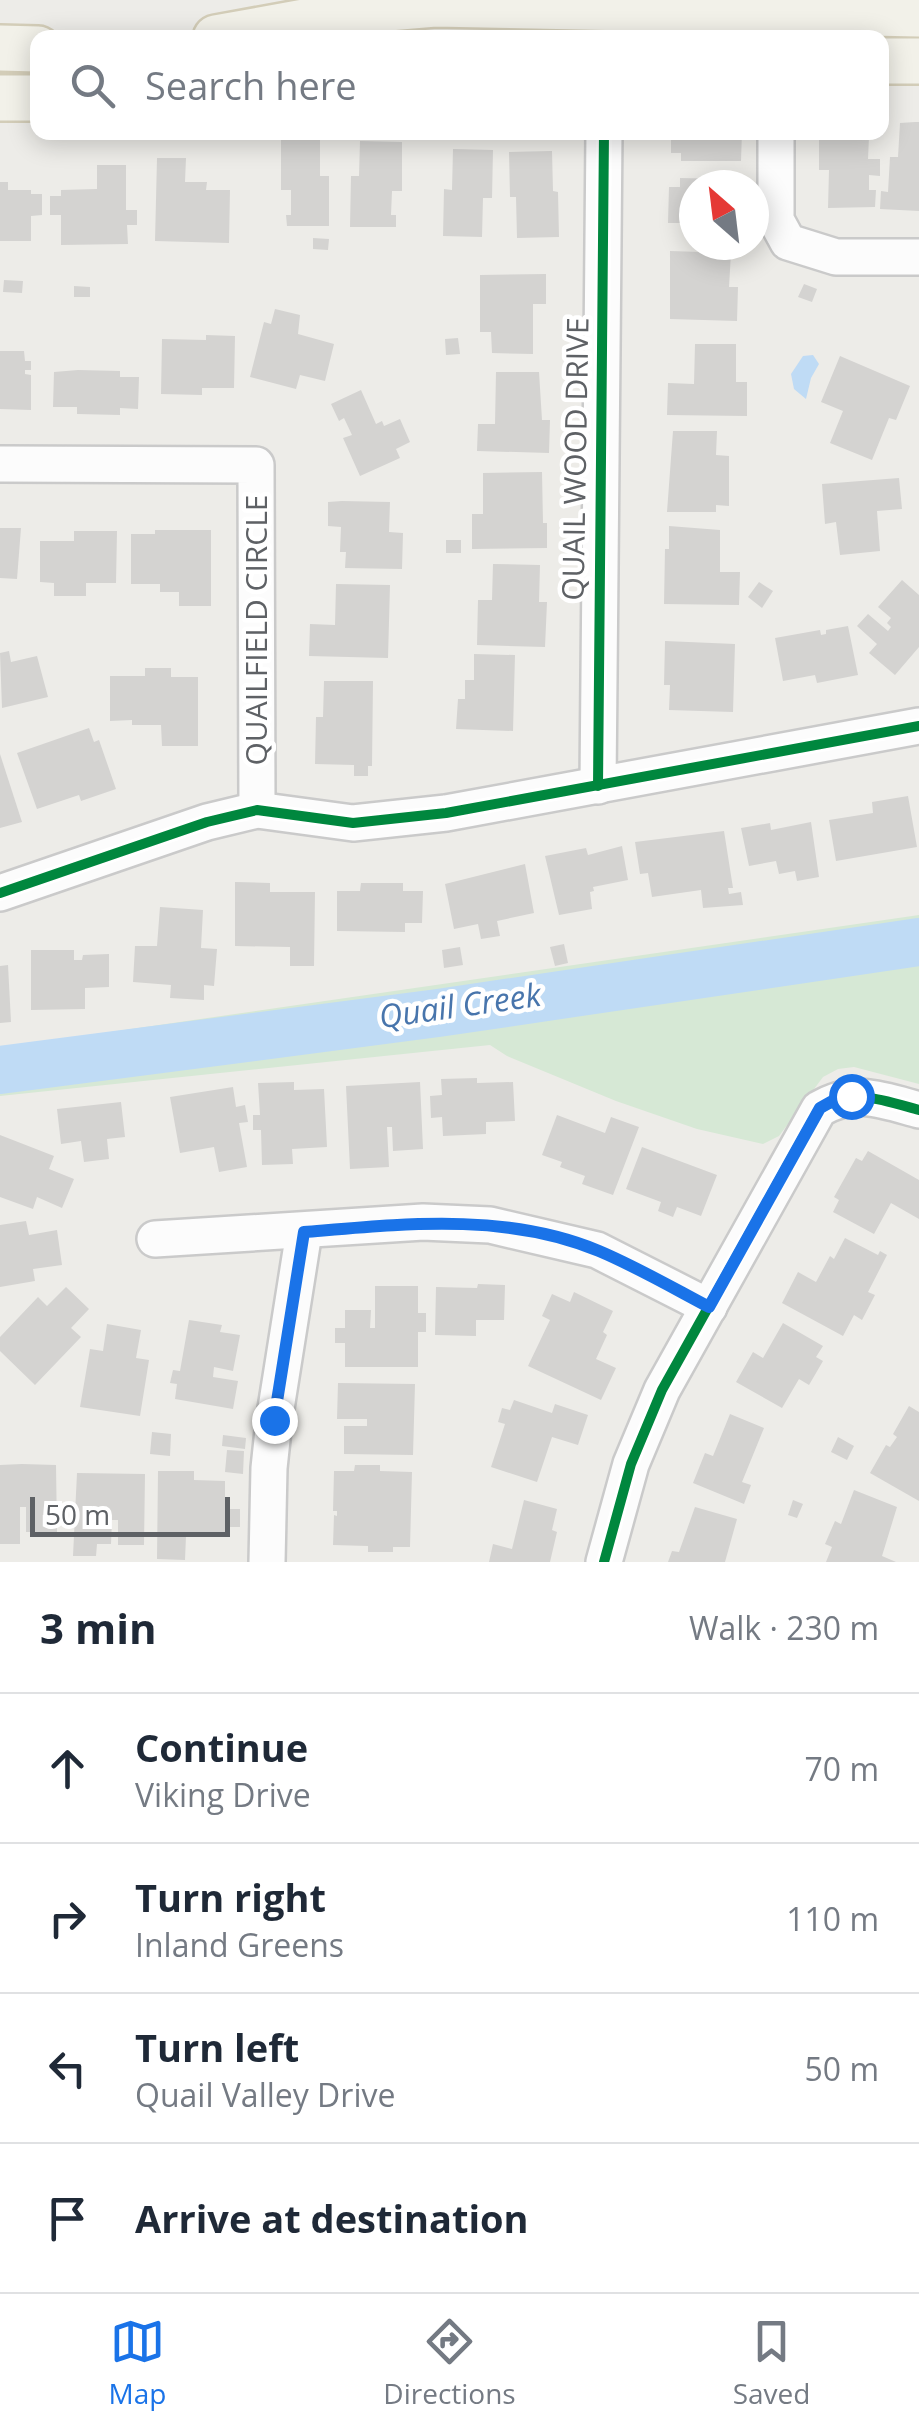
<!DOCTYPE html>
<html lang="en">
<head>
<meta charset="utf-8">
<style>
  body { margin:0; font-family:"Open Sans",sans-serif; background:#f2f2f3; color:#1f2937 }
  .compass { position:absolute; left:679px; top:170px; width:90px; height:90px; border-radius:50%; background:#fff; box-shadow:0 5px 25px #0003; rotate:332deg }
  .scale { position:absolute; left:30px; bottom:25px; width:200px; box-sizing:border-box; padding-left:10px; border:5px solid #5e6165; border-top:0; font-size:28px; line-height:35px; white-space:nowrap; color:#5e6165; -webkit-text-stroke:8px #fff; paint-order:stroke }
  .stop { position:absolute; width:30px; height:30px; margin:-22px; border:8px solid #1a73e8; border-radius:50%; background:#fff }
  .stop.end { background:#1a73e8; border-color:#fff; box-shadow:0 2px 10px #0008 }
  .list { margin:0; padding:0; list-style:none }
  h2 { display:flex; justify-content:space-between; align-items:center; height:130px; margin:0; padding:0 40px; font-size:42px }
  h2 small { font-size:32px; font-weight:400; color:#747a83 }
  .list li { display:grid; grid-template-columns:65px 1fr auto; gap:30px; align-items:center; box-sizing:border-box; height:150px; padding:0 40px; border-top:2px solid #e0e1e3 }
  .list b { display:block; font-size:38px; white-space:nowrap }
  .list p { margin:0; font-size:32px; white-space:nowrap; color:#747a83 }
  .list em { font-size:32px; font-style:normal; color:#747a83 }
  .icon { flex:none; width:55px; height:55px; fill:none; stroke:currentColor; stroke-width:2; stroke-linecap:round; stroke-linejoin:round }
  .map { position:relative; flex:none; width:919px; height:1562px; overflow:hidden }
  .search { position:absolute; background:#fff; box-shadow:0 5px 25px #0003; left:30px; right:30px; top:30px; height:110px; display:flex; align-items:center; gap:25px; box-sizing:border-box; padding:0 35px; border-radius:20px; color:#747a83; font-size:38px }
  .sheet { height:730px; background:#fff }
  nav { display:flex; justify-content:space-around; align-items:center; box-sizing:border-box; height:140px; border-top:2px solid #e0e1e3; background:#fff; font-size:28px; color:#747a83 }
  nav a { display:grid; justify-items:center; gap:5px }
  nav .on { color:#1a73e8 }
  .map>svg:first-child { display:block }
  .green { fill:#d6e8d5 }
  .water { fill:#bfdbf5 }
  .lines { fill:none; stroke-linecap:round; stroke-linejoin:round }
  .river { stroke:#bfdbf5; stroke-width:48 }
  .building { fill:#d4d3d1 }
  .minor-casing { stroke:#cacaca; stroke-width:40 }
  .major-casing { stroke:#d3cdb8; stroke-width:50 }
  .minor { stroke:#fcfcfc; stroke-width:35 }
  .major { stroke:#f2f1e9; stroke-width:45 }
  .cycleway-casing { stroke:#fff; stroke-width:16 }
  .cycleway { stroke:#00873e; stroke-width:10 }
  .route { stroke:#1a73e8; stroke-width:12 }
  .labels { text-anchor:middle; stroke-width:9; stroke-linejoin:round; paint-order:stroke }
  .street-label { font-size:30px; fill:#5e6165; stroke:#fff }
  .water-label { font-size:32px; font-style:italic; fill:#4875ac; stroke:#fff }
</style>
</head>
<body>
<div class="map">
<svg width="919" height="1562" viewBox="0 0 919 1562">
  <rect width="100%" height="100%" fill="#edece8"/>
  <polygon class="green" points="919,915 919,1084 854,1067 838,1069 823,1077 779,1136 763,1144 697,1129 616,1101 507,1056 490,1045 0,1096 0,1048"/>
  <polygon class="water" points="813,355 819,364 811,378 806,399 794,389 791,374 803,356"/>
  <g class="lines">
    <polyline class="river" points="0,1070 438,1013 919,942"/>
  </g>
  <g class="building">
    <polygon points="915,122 919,122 919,211 880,209 881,191 888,192 890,157 898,157 900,123"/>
    <polygon points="671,132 742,132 741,161 681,161 681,153 671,153"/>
    <polygon points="819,132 859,132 859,137 869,137 868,159 880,159 880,176 869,175 869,190 876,190 875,207 828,208 829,170 819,170"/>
    <polygon points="281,140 320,140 320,176 329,176 329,226 287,226 286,215 291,215 291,190 281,190"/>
    <polygon points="360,141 402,142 402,191 392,191 391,215 396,215 396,227 350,227 351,176 359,176"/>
    <polygon points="453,149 493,150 492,198 483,198 482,237 443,236 444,189 452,190"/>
    <polygon points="552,151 553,191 558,192 559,237 517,238 516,197 510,197 509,152"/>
    <polygon points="157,158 186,158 185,182 207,182 206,190 230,190 229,243 155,241"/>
    <polygon points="97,165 126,165 126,210 137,210 137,225 127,225 128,244 61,245 61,215 50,215 50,196 61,196 61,190 97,189"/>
    <polygon points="680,178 727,179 736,181 736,185 694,185 694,232 683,231 683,223 668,223 669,187 680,187"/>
    <polygon points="0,182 8,182 8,190 31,190 31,194 42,194 42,215 31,216 31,241 0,241"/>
    <polygon points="313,238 329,239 328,250 313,249"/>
    <polygon points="670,251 731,253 729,287 738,287 737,321 670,319"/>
    <polygon points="546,274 546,304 533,304 533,354 492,353 491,332 480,332 480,275"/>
    <polygon points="4,280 23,281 22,293 3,292"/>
    <polygon points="804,284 817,289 812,302 798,297"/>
    <polygon points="74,286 90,287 90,297 74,297"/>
    <polygon points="275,309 300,315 298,334 334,344 325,381 300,375 296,389 250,377 264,322 271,324"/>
    <polygon points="206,335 235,336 234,388 202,388 202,395 161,394 162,339 206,340"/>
    <polygon points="458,338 460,354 446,355 445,339"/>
    <polygon points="695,344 736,344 736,382 747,382 747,416 667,415 668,383 694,384"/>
    <polygon points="0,351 24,351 25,361 31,361 31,370 25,370 25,374 31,375 31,410 0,409"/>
    <polygon points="840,356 910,386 896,420 889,418 872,460 830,443 843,411 821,402"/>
    <polygon points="78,370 120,371 120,377 139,377 138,409 120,408 120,415 77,414 77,407 53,407 54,372"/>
    <polygon points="496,372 539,372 542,420 550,420 549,453 477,451 478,424 495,424"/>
    <polygon points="361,390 376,424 382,421 384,426 400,419 410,442 396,449 400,458 360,476 343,438 352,435 344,418 339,421 331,404"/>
    <polygon points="673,431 717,431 716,455 729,456 729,506 716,505 716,512 667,512"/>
    <polygon points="542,472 543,523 547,523 547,548 472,549 472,514 483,514 483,473"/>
    <polygon points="899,478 902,509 877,511 880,551 840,555 836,522 825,524 822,484"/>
    <polygon points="342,501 390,502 389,532 403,533 402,569 345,568 346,552 340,552 341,527 328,526 328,502"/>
    <polygon points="669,526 720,530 720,572 740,572 739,605 664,604 665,549 669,549"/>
    <polygon points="0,528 21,528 17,579 0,578"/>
    <polygon points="155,530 211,530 211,606 179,606 179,592 160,592 160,584 131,584 131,534 155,534"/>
    <polygon points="74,531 117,531 116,583 86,583 86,596 54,596 54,583 40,582 40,541 74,541"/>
    <rect x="446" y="540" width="15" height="13"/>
    <polygon points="493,564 540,565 539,602 547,602 545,647 477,645 478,600 492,600"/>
    <polygon points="902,580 919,595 919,647 895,675 869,653 877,644 857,626 868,614 888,631 891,627 887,623 891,618 878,607"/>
    <polygon points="759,582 773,591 762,608 748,597"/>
    <polygon points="336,584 390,585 388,658 309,656 310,624 335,625"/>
    <polygon points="848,626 858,675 817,683 815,675 783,681 775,638 820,630 821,635 826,634 826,630"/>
    <polygon points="665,641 735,644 733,712 669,710 670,685 664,685"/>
    <polygon points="9,651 11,662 37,656 48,697 2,708 0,653"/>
    <polygon points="474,654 515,655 513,731 456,729 458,699 465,699 465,680 474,680"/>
    <polygon points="145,668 171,668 171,677 198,677 198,746 162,746 161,725 132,725 132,720 110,721 110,676 145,676"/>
    <polygon points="324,681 373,681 372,766 368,766 368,776 354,776 354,765 315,764 316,717 323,717"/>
    <polygon points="89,728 94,742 99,740 116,789 81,801 79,795 37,809 17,753"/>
    <polygon points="0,754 22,822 0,828"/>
    <polygon points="908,796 917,847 836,861 829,820 873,813 872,802"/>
    <polygon points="811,822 819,877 797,881 795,871 779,874 776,861 749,866 741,828 770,823 771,830"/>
    <polygon points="724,831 733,888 728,888 729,894 741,892 743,905 703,908 701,890 652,897 648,873 640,874 635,842"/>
    <polygon points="622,846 628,880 593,887 594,891 590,892 592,909 559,915 545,856 586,848 588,855"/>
    <polygon points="525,864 534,913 497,921 500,936 481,939 478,924 454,929 445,884"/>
    <polygon points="235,882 270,883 270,892 315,892 314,966 290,966 290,947 235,946"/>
    <polygon points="361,883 403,883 403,891 423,891 422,923 405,923 405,932 337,931 337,891 360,891"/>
    <polygon points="160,907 203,910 201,948 217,949 214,986 204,985 204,1000 170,998 171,985 133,982 135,946 157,946"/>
    <polygon points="564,944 568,963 555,966 550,947"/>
    <polygon points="460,947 463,965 444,968 442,950"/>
    <polygon points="31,950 74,950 74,960 82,960 83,955 109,954 109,987 85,988 85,1009 31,1010"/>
    <polygon points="8,965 11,1022 0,1023 0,966"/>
    <polygon points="477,1078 477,1083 513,1082 515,1121 486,1122 486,1134 443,1136 442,1117 431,1118 430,1096 442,1095 441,1079"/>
    <polygon points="294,1082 294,1090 324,1089 327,1147 292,1149 293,1164 262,1165 261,1130 253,1130 253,1115 260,1115 258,1083"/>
    <polygon points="420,1082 423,1149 393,1151 392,1127 387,1127 389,1167 350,1169 346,1086"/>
    <polygon points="233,1087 236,1107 245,1105 248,1122 239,1123 247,1167 219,1172 214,1147 180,1153 170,1097"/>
    <polygon points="121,1102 125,1137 107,1139 109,1159 84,1162 81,1141 61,1144 57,1109"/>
    <polygon points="557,1115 605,1133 611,1117 639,1127 613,1195 582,1184 585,1176 560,1167 562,1162 542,1155"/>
    <polygon points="0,1135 54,1156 49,1169 74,1179 62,1208 37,1197 33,1209 0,1197"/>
    <polygon points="642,1147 717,1175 701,1216 677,1207 673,1217 658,1211 661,1202 626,1189"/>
    <polygon points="868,1151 919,1180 919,1219 891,1203 874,1234 833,1212 839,1200 834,1197 856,1158 862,1161"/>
    <polygon points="26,1221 29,1235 57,1230 62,1265 33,1269 35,1281 0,1287 0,1225"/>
    <polygon points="845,1238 878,1255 880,1251 887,1255 868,1292 875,1295 862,1320 854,1315 843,1336 782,1303 798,1272 816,1282 830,1256 834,1259"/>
    <polygon points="478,1284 505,1285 504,1320 476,1320 476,1336 435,1335 436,1287 477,1288"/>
    <polygon points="375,1286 418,1286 418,1313 426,1313 426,1332 418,1332 418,1367 345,1367 345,1343 335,1343 335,1328 345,1328 345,1310 371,1310 370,1328 375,1328"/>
    <polygon points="66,1287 89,1309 71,1328 81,1337 35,1385 0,1351 0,1337 38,1297 47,1306"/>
    <polygon points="574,1292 613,1311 603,1332 607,1335 596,1359 616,1368 601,1400 528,1366 550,1320 542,1316 552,1294 570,1302"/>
    <polygon points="189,1320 222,1325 220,1332 240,1335 233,1371 214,1367 213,1377 238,1381 233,1409 175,1399 177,1384 170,1383 173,1370 180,1371"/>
    <polygon points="783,1323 823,1346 816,1357 823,1361 809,1385 799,1379 782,1408 736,1382 753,1352 763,1358"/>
    <polygon points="107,1324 141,1330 136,1358 149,1360 140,1416 80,1407 90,1349 103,1351"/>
    <polygon points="338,1383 415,1384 413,1455 344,1454 344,1426 367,1426 367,1419 337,1419"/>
    <polygon points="514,1400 552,1413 555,1404 588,1415 578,1445 552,1437 537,1482 491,1467 505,1424 498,1422 502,1408 510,1410"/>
    <polygon points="909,1406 919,1412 919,1501 870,1473 886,1445 890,1447 897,1437 893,1434"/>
    <polygon points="730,1414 764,1428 742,1482 751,1485 744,1504 693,1483 705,1453 713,1456"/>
    <polygon points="152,1432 171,1434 170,1456 150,1454"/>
    <polygon points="223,1435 246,1438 245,1449 222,1446"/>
    <polygon points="838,1437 854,1446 847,1460 831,1452"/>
    <polygon points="227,1450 244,1451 243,1474 225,1472"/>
    <polygon points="22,1464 56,1465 57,1532 26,1532 26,1507 20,1507 20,1544 0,1544 0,1465"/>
    <polygon points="355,1465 380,1465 380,1471 412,1472 410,1547 393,1547 393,1552 368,1552 368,1546 333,1545 334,1515 337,1516 337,1511 333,1511 334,1471 354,1471"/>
    <polygon points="158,1471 194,1471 194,1480 225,1481 225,1509 240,1509 240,1527 226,1527 226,1537 186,1536 185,1560 157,1559"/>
    <polygon points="77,1473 145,1474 144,1545 118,1545 118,1520 112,1520 111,1544 97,1544 96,1556 73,1556"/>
    <polygon points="854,1490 897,1507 882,1556 896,1562 826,1562 832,1547 825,1544 835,1521 841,1524"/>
    <polygon points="524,1500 557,1509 552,1530 557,1532 550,1562 489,1562 493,1544 512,1549"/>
    <polygon points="793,1500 803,1504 797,1518 788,1515"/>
    <polygon points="695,1507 737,1519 725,1562 668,1562 672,1551 679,1552"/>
  </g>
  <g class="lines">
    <defs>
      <g id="minor">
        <polyline points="776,132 776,220 788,242 836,257 919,257"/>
        <polyline points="0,464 256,465 257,810"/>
        <polyline points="598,786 604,132"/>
        <polyline points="0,893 207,822 257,810 353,823 446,813 919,726"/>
        <polyline points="155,1239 423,1222 490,1225 597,1250 709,1307"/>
        <polyline points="267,1562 269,1468 274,1421 304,1232"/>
        <path d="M604,1562L631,1464L662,1390L819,1109C854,1088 883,1100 919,1110"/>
      </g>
      <g id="major">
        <polyline points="216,38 376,9 435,4 919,14"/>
        <polyline points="0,48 38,49"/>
        <polyline points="882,61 919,61"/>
        <polyline points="0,98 38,98"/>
      </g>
    </defs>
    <use href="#minor" class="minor-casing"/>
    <use href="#major" class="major-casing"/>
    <use href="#minor" class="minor"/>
    <use href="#major" class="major"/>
    <defs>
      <g id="cycleway">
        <polyline points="598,786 604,132"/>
        <polyline points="0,893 207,822 257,810 353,823 446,813 919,726"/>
        <path d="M604,1562L631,1464L662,1390L819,1109C854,1088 883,1100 919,1110"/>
      </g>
    </defs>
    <use href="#cycleway" class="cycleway-casing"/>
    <use href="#cycleway" class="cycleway"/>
  </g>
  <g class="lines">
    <path class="route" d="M274,1420L304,1232C402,1224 506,1212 599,1251C637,1267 673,1288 709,1307L820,1108L836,1099L851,1096"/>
  </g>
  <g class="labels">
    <g class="street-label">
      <text transform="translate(576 459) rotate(-89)" y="10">QUAIL WOOD DRIVE</text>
      <text transform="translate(257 630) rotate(-90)" y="10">QUAILFIELD CIRCLE</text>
    </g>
    <g class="water-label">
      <text transform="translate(460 1006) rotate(-8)" y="11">Quail Creek</text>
    </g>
  </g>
</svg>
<svg class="compass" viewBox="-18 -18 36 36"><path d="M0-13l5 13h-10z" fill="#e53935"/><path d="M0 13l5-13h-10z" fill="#747a83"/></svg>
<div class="scale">50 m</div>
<div class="stop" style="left:851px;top:1096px"></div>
<div class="stop end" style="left:274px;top:1420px"></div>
<div class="search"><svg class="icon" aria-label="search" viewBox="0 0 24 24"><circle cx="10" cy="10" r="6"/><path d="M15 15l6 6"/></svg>Search here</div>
</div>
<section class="sheet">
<h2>3 min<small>Walk · 230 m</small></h2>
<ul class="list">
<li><svg class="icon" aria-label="ahead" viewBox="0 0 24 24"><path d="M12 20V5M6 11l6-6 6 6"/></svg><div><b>Continue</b><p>Viking Drive</p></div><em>70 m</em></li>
<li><svg class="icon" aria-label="right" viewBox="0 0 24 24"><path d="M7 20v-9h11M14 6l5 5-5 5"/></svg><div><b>Turn right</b><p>Inland Greens</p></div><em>110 m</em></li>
<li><svg class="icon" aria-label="left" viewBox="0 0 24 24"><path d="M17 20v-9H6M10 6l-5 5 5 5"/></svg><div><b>Turn left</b><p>Quail Valley Drive</p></div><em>50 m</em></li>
<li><svg class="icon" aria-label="arrive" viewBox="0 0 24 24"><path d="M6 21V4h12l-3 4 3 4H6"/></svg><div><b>Arrive at destination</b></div></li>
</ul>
</section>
<nav>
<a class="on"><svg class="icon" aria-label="map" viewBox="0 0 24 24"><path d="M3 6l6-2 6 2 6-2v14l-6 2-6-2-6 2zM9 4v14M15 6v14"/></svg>Map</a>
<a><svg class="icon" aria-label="directions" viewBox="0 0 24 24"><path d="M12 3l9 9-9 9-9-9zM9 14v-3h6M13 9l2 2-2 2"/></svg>Directions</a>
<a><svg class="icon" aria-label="saved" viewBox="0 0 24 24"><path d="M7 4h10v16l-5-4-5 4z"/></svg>Saved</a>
</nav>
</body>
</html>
